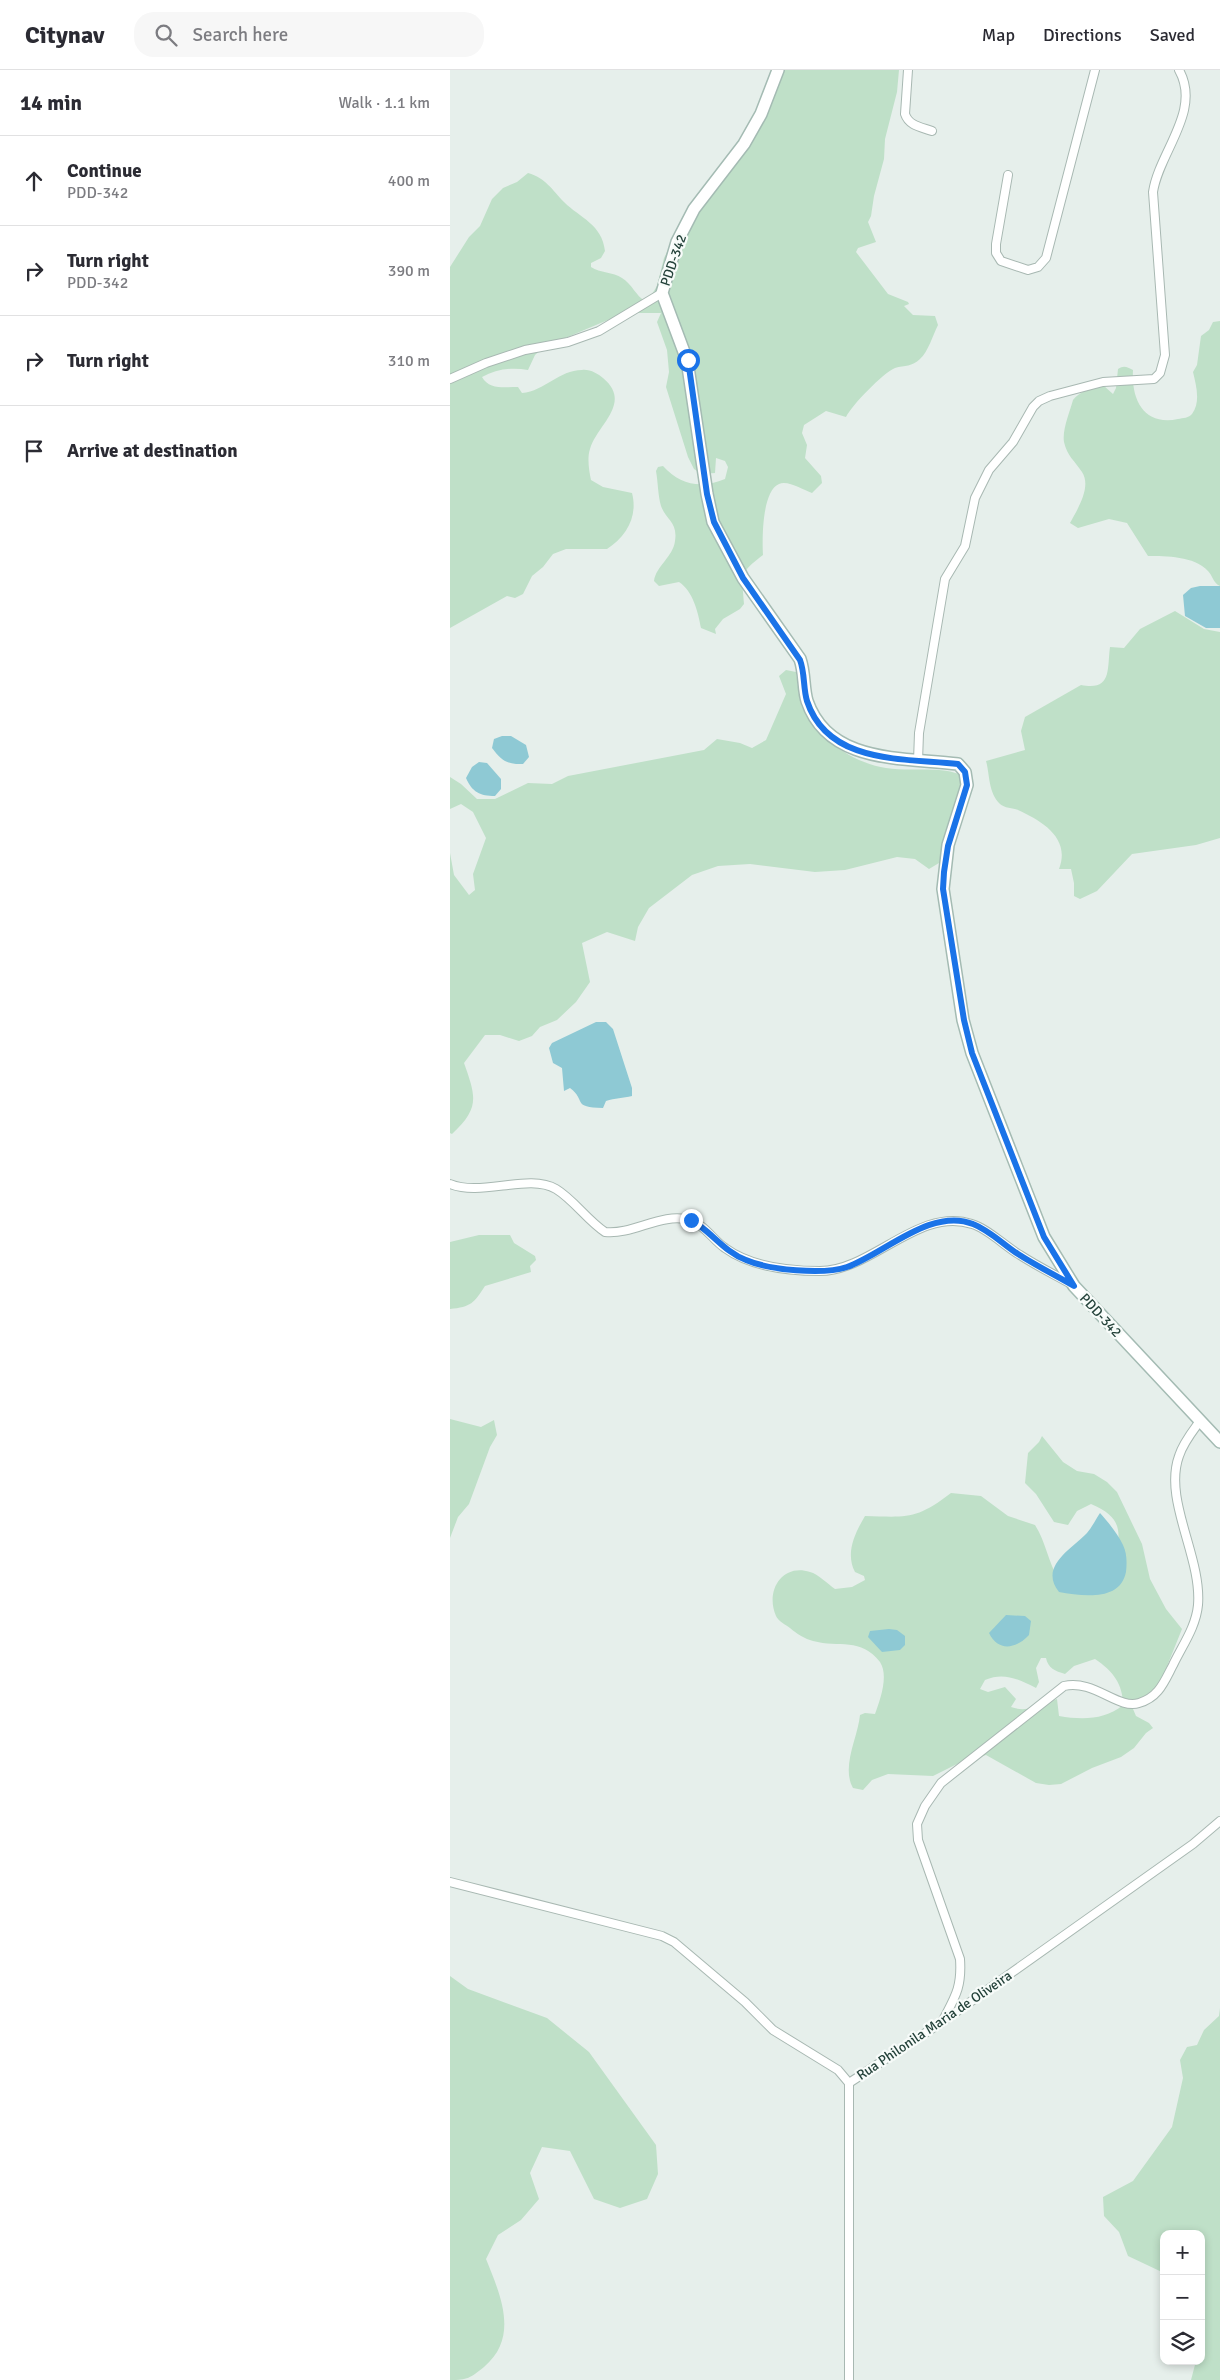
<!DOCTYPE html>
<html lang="en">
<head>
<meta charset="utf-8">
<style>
  body { margin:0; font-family:Signika,sans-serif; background:#f7f7f7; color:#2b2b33 }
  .controls { position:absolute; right:15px; bottom:15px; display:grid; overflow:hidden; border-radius:10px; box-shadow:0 2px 8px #0003 }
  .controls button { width:45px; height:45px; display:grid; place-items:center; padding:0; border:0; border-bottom:1px solid #e1e1e2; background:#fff; color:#2b2b33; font:25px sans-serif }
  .stop { position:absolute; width:15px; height:15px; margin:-11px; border:4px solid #1a73e8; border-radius:50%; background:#fff }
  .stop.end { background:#1a73e8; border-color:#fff; box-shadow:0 1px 5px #0008 }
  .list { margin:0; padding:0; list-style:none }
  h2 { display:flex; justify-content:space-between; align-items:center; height:65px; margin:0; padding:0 20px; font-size:21px }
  h2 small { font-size:16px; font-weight:400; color:#7c7c81 }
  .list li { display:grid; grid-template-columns:32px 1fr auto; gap:15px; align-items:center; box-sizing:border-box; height:90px; padding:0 20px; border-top:1px solid #e1e1e2 }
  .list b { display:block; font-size:19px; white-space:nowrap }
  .list p { margin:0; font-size:16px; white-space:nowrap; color:#7c7c81 }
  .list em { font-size:16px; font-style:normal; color:#7c7c81 }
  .icon { flex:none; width:28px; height:28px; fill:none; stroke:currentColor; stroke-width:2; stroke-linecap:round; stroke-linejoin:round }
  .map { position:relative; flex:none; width:770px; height:2310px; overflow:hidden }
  header { display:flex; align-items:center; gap:30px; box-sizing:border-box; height:70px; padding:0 25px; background:#fff; border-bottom:1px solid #e1e1e2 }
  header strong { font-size:24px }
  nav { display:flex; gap:28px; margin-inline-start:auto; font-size:18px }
  .search { width:350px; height:45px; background:#f7f7f7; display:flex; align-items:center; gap:12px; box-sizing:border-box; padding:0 18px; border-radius:20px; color:#7c7c81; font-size:19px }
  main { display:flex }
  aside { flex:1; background:#fff }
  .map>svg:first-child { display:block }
  .green { fill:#bfe0c8; fill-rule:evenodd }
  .water { fill:#8ec9d4 }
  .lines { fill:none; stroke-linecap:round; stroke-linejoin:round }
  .street-casing { stroke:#a8b8b2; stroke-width:10 }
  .secondary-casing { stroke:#a4bbb3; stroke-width:14 }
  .street { stroke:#fff; stroke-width:8 }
  .secondary { stroke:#fff; stroke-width:11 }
  .route { stroke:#1a73e8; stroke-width:6 }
  .labels { text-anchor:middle; stroke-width:4.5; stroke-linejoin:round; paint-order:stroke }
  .street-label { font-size:14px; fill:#24423a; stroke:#f7fbf9 }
</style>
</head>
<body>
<header>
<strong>Citynav</strong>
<div class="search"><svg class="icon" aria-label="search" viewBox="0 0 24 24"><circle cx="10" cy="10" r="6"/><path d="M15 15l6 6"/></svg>Search here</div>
<nav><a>Map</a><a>Directions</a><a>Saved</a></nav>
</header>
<main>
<aside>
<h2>14 min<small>Walk · 1.1 km</small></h2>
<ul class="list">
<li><svg class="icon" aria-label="ahead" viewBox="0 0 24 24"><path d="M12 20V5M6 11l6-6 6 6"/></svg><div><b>Continue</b><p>PDD-342</p></div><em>400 m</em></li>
<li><svg class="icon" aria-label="right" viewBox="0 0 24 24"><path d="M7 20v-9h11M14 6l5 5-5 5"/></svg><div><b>Turn right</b><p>PDD-342</p></div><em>390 m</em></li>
<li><svg class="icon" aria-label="right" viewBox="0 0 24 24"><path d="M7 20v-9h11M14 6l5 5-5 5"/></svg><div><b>Turn right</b></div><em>310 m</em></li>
<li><svg class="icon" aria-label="arrive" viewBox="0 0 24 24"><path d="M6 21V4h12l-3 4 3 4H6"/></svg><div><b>Arrive at destination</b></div></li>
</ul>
</aside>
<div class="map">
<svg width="770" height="2310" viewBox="0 0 770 2310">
  <rect width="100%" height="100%" fill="#e6efeb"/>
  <g class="green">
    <path d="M327,0H449L447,22L435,69L434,89L424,126L421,146L418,152L426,172L408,178L406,182L438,224L458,232L459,234L454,236L463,245L485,246L488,255C483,265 478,282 470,289C462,297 455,295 445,298C433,303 402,335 396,347L376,341L354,355L352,363L357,375L355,388L371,406L372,413L362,423C353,420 338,410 329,414C312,421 312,469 313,485C288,504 292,505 294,534L290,539L273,549L265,559L266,564L251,558C248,542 243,521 229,512L209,516L204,511C206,496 223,487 225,471C228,452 216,450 211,436C208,426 208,412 206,401L208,397L213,396C230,415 251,419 275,409L278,397L275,391L266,388L265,403L252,404L244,399L238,387L216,317L219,302L217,280L207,252L211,243H180L165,247L94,277L85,285L78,300C62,297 46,299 32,307C39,320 55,317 68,317L72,323C95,321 109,300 132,300C140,299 148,304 153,308C183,333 147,355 140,379C137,388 139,400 141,410L153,417L182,423C188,446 177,466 157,479H116L103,484L93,497L82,506L73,524L65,528L57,526L0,558V197L19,167L30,156L42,129L53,118L67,112L78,103C96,108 102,120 114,132C130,148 152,154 155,181L151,188L141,193V197C150,203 163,202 172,208C182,214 186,226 195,231L199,229L207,216L214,188L245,128L286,75L299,62Z"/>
    <path d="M770,251V516C763,513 763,506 758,501C744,486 716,486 698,486L677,453L659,449L628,458L620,453C627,440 642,417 632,402C625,391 617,386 614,372C612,360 620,341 623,330C629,322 639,320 646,314L654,316L663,324L666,318L668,299C674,295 677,297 683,300C681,331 695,356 728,349C733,348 739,348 742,344C751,332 746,315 743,302L747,295L751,266L759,260L763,252Z"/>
    <path d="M725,541L754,559L770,562V768L746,775L682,784L647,821L630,829L624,826V813L621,799H609C621,768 592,751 568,740C563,738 554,738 550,734C538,722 540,705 536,691L575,680L571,661L575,647L631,615C662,621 657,600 660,577L674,578L690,559Z"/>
    <path d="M336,600L346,602C348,613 348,627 352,637C366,668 403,693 436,698C460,702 486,696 509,704L512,718L489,793L479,799L465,789L447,787L395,800L365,802L300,794L268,796L242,805L199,838L188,857L185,871L157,862L132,873L140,912L126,932L107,950L90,957L82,966L69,971L50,965H35L14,993C26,1027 30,1038 2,1064L0,1063V783L4,805L19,825L25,820L23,804L36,768L23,742L11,734L0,739V707L11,714L27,729H45L78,713L102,714L118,706L254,680L267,669L290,673L302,678L316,670L336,624L329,606Z"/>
    <path d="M29,1165H60L64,1173L85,1186L86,1190L80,1196L81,1202L35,1216C24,1233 21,1237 0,1239V1172Z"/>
    <polygon points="0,1349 31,1357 44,1350 47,1365 40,1377 19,1434 8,1447 0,1468"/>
    <path d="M592,1366L613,1392L627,1401L644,1404L657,1412L667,1422L692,1474L700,1509L716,1539L732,1559L707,1621L683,1639L686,1646L699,1653L703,1658L696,1663L684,1678L671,1687L642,1698L611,1714L599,1715L586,1713L536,1685L507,1694L483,1706L438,1704L422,1710L413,1720L403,1718C391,1697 408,1667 410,1645L415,1643L425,1644C430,1630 439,1606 430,1592C411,1567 389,1578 363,1571C355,1569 347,1564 340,1558C336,1555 328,1551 326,1546C315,1521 332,1493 360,1502C368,1504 378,1514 385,1519L402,1517L415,1510L414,1506L405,1502C395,1483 405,1463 415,1446C457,1447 466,1450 501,1423L531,1426L558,1446L585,1455C596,1472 598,1492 609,1510L664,1494C671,1463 674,1448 641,1434L627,1441L618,1455L604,1452L586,1424L575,1413L578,1383L589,1372ZM591,1588H596C598,1598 605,1601 615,1604L624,1596L645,1589C663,1601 673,1614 673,1635C655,1650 632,1650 609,1646L607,1629C591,1635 577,1643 561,1637L566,1629L555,1617L538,1622L530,1619L535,1610C554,1602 568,1609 586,1618L589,1612L586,1598Z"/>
    <path d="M0,1906L18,1919L97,1948L139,1982L206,2075L208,2104L197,2129L170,2138L144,2129L120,2081L92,2077L80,2103L89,2129L71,2150L48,2165L36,2189C50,2224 70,2267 34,2297C20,2308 18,2310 0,2310Z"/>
    <polygon points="770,1938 770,2310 741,2310 746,2291 751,2291 751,2164 714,2164 714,2203 678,2186 669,2162 654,2146 653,2127 683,2111 722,2057 733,2008 730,1990 737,1977 747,1975 754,1960 769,1946"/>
  </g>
  <g class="water">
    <polygon points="750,516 770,516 770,558 756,558 735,546 733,525 741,518"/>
    <path d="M52,666H61L76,675L79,687L73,694C57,695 51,690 42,678L44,669Z"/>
    <path d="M29,692L37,693L51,709V719L45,726C30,726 22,722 16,708L22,697Z"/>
    <path d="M146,952H156L163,959L182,1018V1026C173,1028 165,1028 156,1031L153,1038C121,1037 137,1031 120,1018L114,1021L112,998L103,993L99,978L102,973Z"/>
    <path d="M650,1443C658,1452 668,1464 673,1475C677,1483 677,1493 676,1502C670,1532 632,1526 609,1522C589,1497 620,1480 637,1463C642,1457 646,1449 650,1443Z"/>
    <path d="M556,1545L575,1546L581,1551L579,1565C566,1579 548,1582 539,1563Z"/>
    <polygon points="439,1559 447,1560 455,1566 455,1575 450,1580 432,1582 418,1567 420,1561"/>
  </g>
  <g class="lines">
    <defs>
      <g id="street">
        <path d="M458,0L455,44C459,56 471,57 482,61"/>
        <polyline points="558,105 546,174 546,183 551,191 578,200 588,197 596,188 645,0"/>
        <polyline points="0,309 36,293 75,280 118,272 149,261 212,223"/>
        <path d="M468,691L469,663L495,509L515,476L525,428L539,400L563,372L583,337L589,331L600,326L653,312L704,309L710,303L715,285L703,122C709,82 752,41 729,0"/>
        <path d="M0,1114C31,1127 79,1103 106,1119C124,1130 137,1150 155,1162C184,1165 211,1142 240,1150C255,1155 263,1170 275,1178C301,1197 339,1201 370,1201C422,1201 469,1136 522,1154C537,1158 556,1177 570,1185C587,1196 605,1205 623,1215"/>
        <polyline points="0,1812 212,1866 224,1872 295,1932 323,1960 388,2000 399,2013"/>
        <path d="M492,1952C505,1927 512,1918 510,1889L468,1770L467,1754L475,1736L491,1713L614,1616C644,1609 668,1640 689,1633C709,1627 714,1612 723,1595C732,1576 746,1557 748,1535C752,1487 713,1430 729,1386C733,1373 742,1362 750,1351"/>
        <polyline points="399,2013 492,1952 743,1774 770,1751"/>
        <polyline points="399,2013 399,2310"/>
      </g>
      <path id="secondary" d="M328,0L311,44L294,74L244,139L227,172L212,223L237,290L257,424L263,452L293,508L350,589C355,603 353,618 357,631C379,695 455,687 508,694L515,702L517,715L498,775L493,819L513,950L522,983L594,1167L624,1216L770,1372"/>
    </defs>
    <use href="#street" class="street-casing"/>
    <use href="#secondary" class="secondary-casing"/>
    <use href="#street" class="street"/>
    <use href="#secondary" class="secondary"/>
  </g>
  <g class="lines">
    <path class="route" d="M238,290L257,424L264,452L293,508L350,590C355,603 353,618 357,631C378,695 455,688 508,694L515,702L517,715L498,776L494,802L493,819L514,950L522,983L594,1167L624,1216C605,1205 585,1195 568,1184C554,1175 539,1160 523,1154C481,1137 434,1184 397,1197C373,1205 319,1200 296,1190C274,1182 261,1161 241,1150"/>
  </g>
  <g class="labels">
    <g class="street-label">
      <text transform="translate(223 190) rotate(-71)" y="5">PDD-342</text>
      <text transform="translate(651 1245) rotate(47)" y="5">PDD-342</text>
      <text transform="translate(484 1955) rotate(-34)" y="5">Rua Philonila Maria de Oliveira</text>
    </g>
  </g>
</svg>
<div class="controls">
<button>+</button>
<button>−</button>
<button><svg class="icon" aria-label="layers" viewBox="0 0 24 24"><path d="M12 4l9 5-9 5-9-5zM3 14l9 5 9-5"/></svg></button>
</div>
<div class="stop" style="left:238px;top:290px"></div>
<div class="stop end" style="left:241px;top:1150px"></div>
</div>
</main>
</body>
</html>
